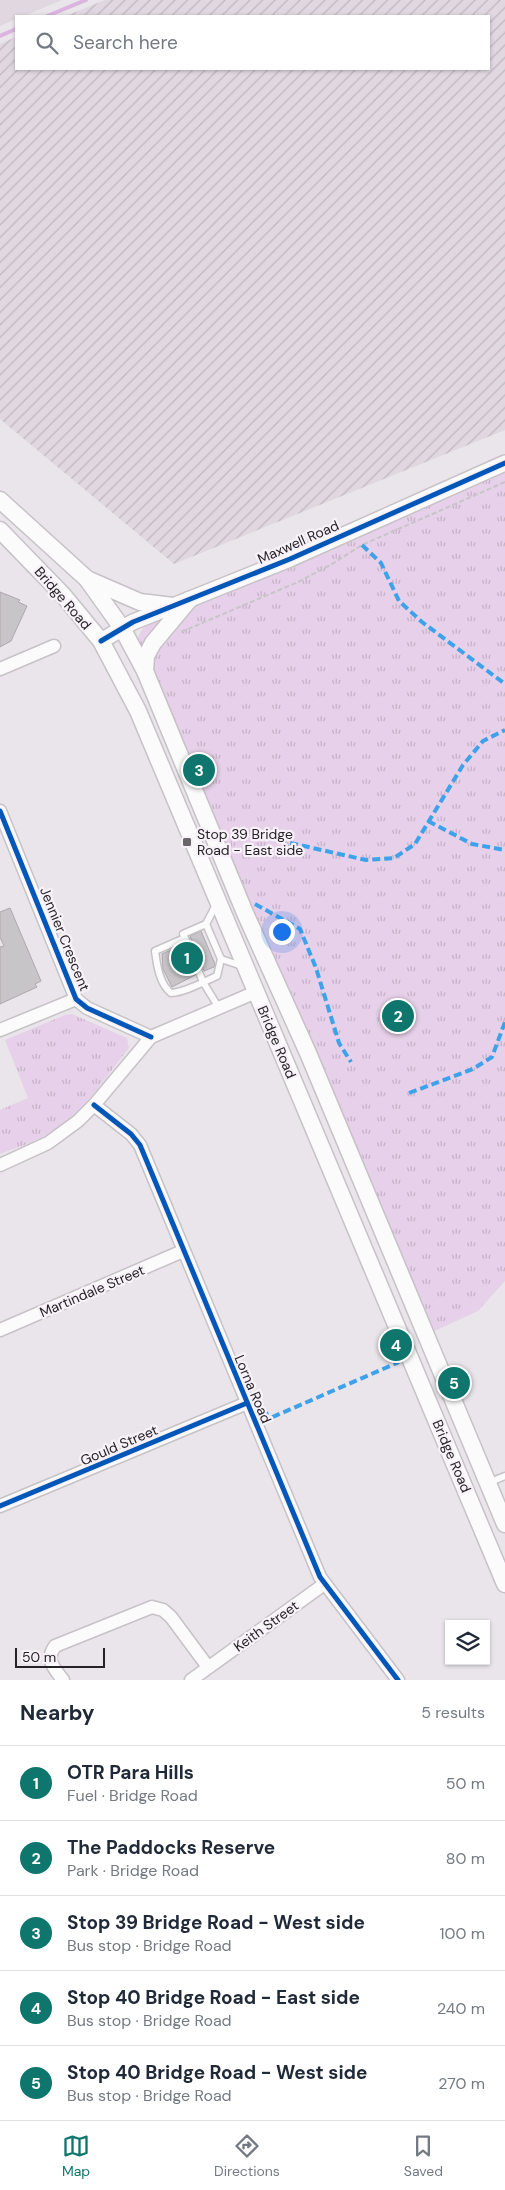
<!DOCTYPE html>
<html lang="en">
<head>
<meta charset="utf-8">
<style>
  body { margin:0; font-family:"DM Sans",sans-serif; background:#f2f2f3; color:#1f2937 }
  .controls { position:absolute; right:15px; bottom:15px; display:grid; overflow:hidden; border-radius:0px; box-shadow:0 1px 4px #0004 }
  .controls button { width:45px; height:45px; display:grid; place-items:center; padding:0; border:0; border-bottom:1px solid #e0e1e3; background:#fff; color:#1f2937; font:25px sans-serif }
  .scale { position:absolute; left:15px; bottom:12px; width:90px; box-sizing:border-box; padding-left:5px; border:2px solid #252326; border-top:0; font-size:14px; line-height:18px; white-space:nowrap; color:#252326; -webkit-text-stroke:4px #f8f1f9; paint-order:stroke }
  .you { position:absolute; left:281px; top:931px; width:18px; height:18px; margin:-12px; border:4px solid #fff; border-radius:50%; background:#1a73e8; box-shadow:0 0 0 8px #1a73e833 }
  .badge { display:grid; place-items:center; width:32px; height:32px; border-radius:50%; background:#0f766e; color:#fff; font-size:16px; font-weight:700 }
  .pin { position:absolute; translate:-50% -50%; border:2px solid #fff; box-shadow:0 1px 5px #0006 }
  .list { margin:0; padding:0; list-style:none }
  h2 { display:flex; justify-content:space-between; align-items:center; height:65px; margin:0; padding:0 20px; font-size:21px }
  h2 small { font-size:16px; font-weight:400; color:#747a83 }
  .list li { display:grid; grid-template-columns:32px 1fr auto; gap:15px; align-items:center; box-sizing:border-box; height:75px; padding:0 20px; border-top:1px solid #e0e1e3 }
  .list b { display:block; font-size:19px; white-space:nowrap }
  .list p { margin:0; font-size:16px; white-space:nowrap; color:#747a83 }
  .list em { font-size:16px; font-style:normal; color:#747a83 }
  .icon { flex:none; width:28px; height:28px; fill:none; stroke:currentColor; stroke-width:2; stroke-linecap:round; stroke-linejoin:round }
  .map { position:relative; flex:none; width:505px; height:1680px; overflow:hidden }
  .search { position:absolute; background:#fff; box-shadow:0 1px 4px #0004; left:15px; right:15px; top:15px; height:55px; display:flex; align-items:center; gap:12px; box-sizing:border-box; padding:0 18px; border-radius:0px; color:#747a83; font-size:19px }
  .sheet { height:440px; background:#fff }
  nav { display:flex; justify-content:space-around; align-items:center; box-sizing:border-box; height:70px; border-top:1px solid #e0e1e3; background:#fff; font-size:14px; color:#747a83 }
  nav a { display:grid; justify-items:center; gap:2px }
  nav .on { color:#0f766e }
  .map>svg:first-child { display:block }
  .built { fill:#e0d7e1 }
  .industrial { fill:url(#industrial-furrows) }
  .park { fill:url(#park-tufts) }
  .lines { fill:none; stroke-linecap:round; stroke-linejoin:round }
  .stream { stroke:#dbb5df; stroke-width:4 }
  .building { fill:#c8c5c8; stroke:#aca8ac }
  .service-casing { stroke:#c6c2c6; stroke-width:9 }
  .minor-casing { stroke:#c6c2c6; stroke-width:15 }
  .tertiary-casing { stroke:#c6c2c6; stroke-width:18 }
  .secondary-casing { stroke:#c6c2c6; stroke-width:19 }
  .path { stroke:#c7c5c7; stroke-width:2; stroke-dasharray:5 2.5; stroke-linecap:butt }
  .service { stroke:#fcfbfc; stroke-width:6 }
  .minor { stroke:#fcfbfc; stroke-width:12 }
  .tertiary { stroke:#fcfbfc; stroke-width:15 }
  .secondary { stroke:#fcfbfc; stroke-width:16 }
  .quiet { stroke:#3ea2eb; stroke-width:4; stroke-dasharray:8 4; stroke-linecap:butt }
  .cycleway-casing { stroke:#f8f1f9; stroke-width:8 }
  .cycleway { stroke:#0057b8; stroke-width:5 }
  .poi-dot { fill:#6a676b; stroke:#f8f1f9; stroke-width:2 }
  .labels { text-anchor:middle; stroke-width:4.5; stroke-linejoin:round; paint-order:stroke }
  .street-label { font-size:14px; fill:#252326; stroke:#f8f1f9 }
  .poi-label { font-size:14px; fill:#252326; stroke:#f8f1f9; text-anchor:start }
</style>
</head>
<body>
<div class="map">
<svg width="505" height="1680" viewBox="0 0 505 1680">
  <defs>
    <pattern id="industrial-furrows" width="10" height="10" patternUnits="userSpaceOnUse" patternTransform="scale(1.25)"><rect width="10" height="10" fill="#e0d7e1"/><path d="M-1 1l2-2M0 10L10 0M9 11l2-2" fill="none" stroke="#c0b8c1"/></pattern>
    <pattern id="park-tufts" width="24" height="20" patternUnits="userSpaceOnUse" patternTransform="scale(1.25)"><rect width="24" height="20" fill="#e7d0e9"/><path d="M3 7l-1-3M5 7V3M7 7l1-3M15 17l-1-3M17 17v-4M19 17l1-3" fill="none" stroke="#c6b2c8"/></pattern>
  </defs>
  <rect width="100%" height="100%" fill="#eae5ea"/>
  <polygon class="built" points="0,0 62,0 24,16 16,16 16,19 0,26"/>
  <polygon class="industrial" points="105,0 505,0 505,430 174,564 0,419 0,44 16,37 16,69 489,69 489,16 66,16"/>
  <g class="park">
    <polygon points="505,464 505,1281 478,1311 426,1335 134,646 141,631 153,618"/>
    <path d="M72,1014L127,1038L129,1048C108,1074 89,1104 63,1124C45,1139 21,1146 0,1154V1110L28,1098L5,1040L65,1015Z"/>
  </g>
  <g class="lines">
    <g class="stream">
      <polyline points="47,16 86,0"/>
      <polyline points="0,36 16,29"/>
    </g>
  </g>
  <g class="building">
    <polygon points="0,592 20,600 18,602 27,606 11,641 0,647"/>
    <polygon points="10,908 41,981 35,984 37,987 0,1004 0,947 4,946 0,937 0,912"/>
    <polygon points="201,931 215,964 214,967 204,971 190,936"/>
    <polygon points="182,945 195,975 172,987 163,969 162,954"/>
  </g>
  <g class="lines">
    <defs>
      <g id="service">
        <polyline points="206,924 217,903"/>
        <path d="M185,938L155,951C157,965 159,983 171,993C186,992 203,982 217,976L221,959L206,924L183,934L185,938L203,982L219,1008"/>
        <polyline points="221,959 242,966"/>
        <polyline points="488,1483 505,1476"/>
      </g>
      <g id="minor">
        <polyline points="0,669 54,646"/>
        <polyline points="0,811 76,999 87,1008 151,1037"/>
        <polyline points="0,1030 76,999"/>
        <polyline points="94,1105 131,1134 140,1145 320,1577 398,1680"/>
        <polyline points="0,1165 48,1143 78,1121 94,1105 151,1037 256,992"/>
        <polyline points="0,1330 183,1251"/>
        <polyline points="0,1506 247,1403"/>
        <path d="M63,1680C54,1668 45,1660 55,1646L152,1607L163,1610L171,1617L208,1667"/>
        <polyline points="191,1680 323,1585"/>
      </g>
      <polyline id="tertiary" points="101,641 133,622 290,559 505,463"/>
      <g id="secondary">
        <polyline points="0,500 87,579 122,628 145,671 245,913 308,1053 505,1524"/>
        <polyline points="0,530 63,595 101,641 138,711 505,1584"/>
        <polyline points="87,579 140,602 173,606"/>
        <polyline points="145,671 146,656 153,643 189,600"/>
      </g>
    </defs>
    <use href="#service" class="service-casing"/>
    <use href="#minor" class="minor-casing"/>
    <use href="#tertiary" class="tertiary-casing"/>
    <use href="#secondary" class="secondary-casing"/>
    <polyline class="path" points="181,632 298,582 332,564 362,545 505,482"/>
    <use href="#service" class="service"/>
    <use href="#minor" class="minor"/>
    <use href="#tertiary" class="tertiary"/>
    <use href="#secondary" class="secondary"/>
    <g class="quiet">
      <polyline points="362,545 381,563 399,601 422,622 505,684"/>
      <polyline points="428,821 472,844 505,850"/>
      <polyline points="255,835 366,860 394,858 415,844 463,765 483,741 505,730"/>
      <polyline points="255,904 300,929 316,968 339,1043 351,1062"/>
      <polyline points="409,1093 473,1069 492,1057 505,1022"/>
      <polyline points="266,1412 268,1419 399,1362"/>
    </g>
    <defs>
      <g id="cycleway">
        <polyline points="101,641 133,622 290,559 505,463"/>
        <polyline points="0,811 76,999 87,1008 151,1037"/>
        <polyline points="94,1105 131,1134 140,1145 320,1577 398,1680"/>
        <polyline points="0,1506 247,1403"/>
      </g>
    </defs>
    <use href="#cycleway" class="cycleway-casing"/>
    <use href="#cycleway" class="cycleway"/>
  </g>
  <rect class="poi-dot" x="182" y="837" width="10" height="10" rx="2.5"/>
  <g class="labels">
    <g class="street-label">
      <text transform="translate(298 542) rotate(-24)" y="5">Maxwell Road</text>
      <text transform="translate(63 598) rotate(49)" y="5">Bridge Road</text>
      <text transform="translate(65 939) rotate(68)" y="5">Jennier Crescent</text>
      <text transform="translate(277 1042) rotate(67)" y="5">Bridge Road</text>
      <text transform="translate(92 1291) rotate(-23)" y="5">Martindale Street</text>
      <text transform="translate(253 1389) rotate(67)" y="5">Lorna Road</text>
      <text transform="translate(119 1445) rotate(-23)" y="5">Gould Street</text>
      <text transform="translate(452 1456) rotate(67)" y="5">Bridge Road</text>
      <text transform="translate(266 1626) rotate(-36)" y="5">Keith Street</text>
    </g>
    <g class="poi-label">
      <text x="197" y="839">Stop 39 Bridge<tspan x="197" dy="16">Road - East side</tspan></text>
    </g>
  </g>
</svg>
<div class="controls">
<button><svg class="icon" aria-label="layers" viewBox="0 0 24 24"><path d="M12 4l9 5-9 5-9-5zM3 14l9 5 9-5"/></svg></button>
</div>
<div class="scale">50 m</div>
<div class="you"></div>
<div class="pin badge" style="left:187px;top:958px">1</div>
<div class="pin badge" style="left:398px;top:1016px">2</div>
<div class="pin badge" style="left:199px;top:770px">3</div>
<div class="pin badge" style="left:396px;top:1345px">4</div>
<div class="pin badge" style="left:454px;top:1383px">5</div>
<div class="search"><svg class="icon" aria-label="search" viewBox="0 0 24 24"><circle cx="10" cy="10" r="6"/><path d="M15 15l6 6"/></svg>Search here</div>
</div>
<section class="sheet">
<h2>Nearby<small>5 results</small></h2>
<ul class="list">
<li><span class="badge">1</span><div><b>OTR Para Hills</b><p>Fuel · Bridge Road</p></div><em>50 m</em></li>
<li><span class="badge">2</span><div><b>The Paddocks Reserve</b><p>Park · Bridge Road</p></div><em>80 m</em></li>
<li><span class="badge">3</span><div><b>Stop 39 Bridge Road - West side</b><p>Bus stop · Bridge Road</p></div><em>100 m</em></li>
<li><span class="badge">4</span><div><b>Stop 40 Bridge Road - East side</b><p>Bus stop · Bridge Road</p></div><em>240 m</em></li>
<li><span class="badge">5</span><div><b>Stop 40 Bridge Road - West side</b><p>Bus stop · Bridge Road</p></div><em>270 m</em></li>
</ul>
</section>
<nav>
<a class="on"><svg class="icon" aria-label="map" viewBox="0 0 24 24"><path d="M3 6l6-2 6 2 6-2v14l-6 2-6-2-6 2zM9 4v14M15 6v14"/></svg>Map</a>
<a><svg class="icon" aria-label="directions" viewBox="0 0 24 24"><path d="M12 3l9 9-9 9-9-9zM9 14v-3h6M13 9l2 2-2 2"/></svg>Directions</a>
<a><svg class="icon" aria-label="saved" viewBox="0 0 24 24"><path d="M7 4h10v16l-5-4-5 4z"/></svg>Saved</a>
</nav>
</body>
</html>
